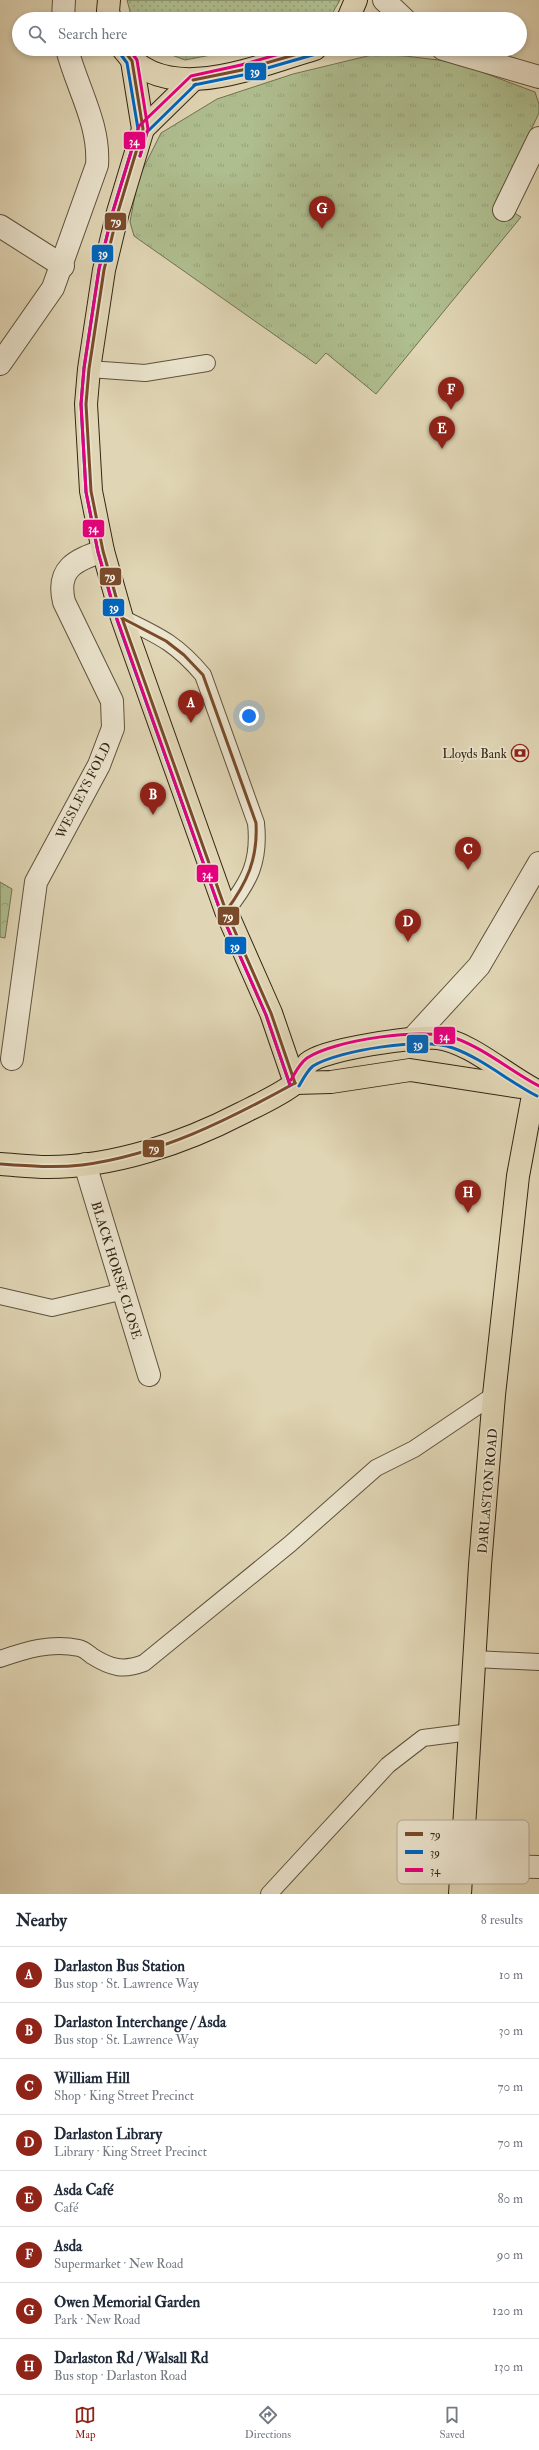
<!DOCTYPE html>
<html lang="en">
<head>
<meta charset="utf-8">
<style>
  body { margin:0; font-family:"IM FELL Double Pica",serif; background:#f6f6f7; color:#1f2937 }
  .you { position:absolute; left:249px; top:716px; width:14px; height:14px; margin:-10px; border:3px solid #fff; border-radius:50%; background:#1a73e8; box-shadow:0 0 0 6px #1a73e833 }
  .badge { display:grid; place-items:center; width:26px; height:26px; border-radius:50%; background:#8f2418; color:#fff; font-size:13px; font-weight:700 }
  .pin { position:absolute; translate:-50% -33px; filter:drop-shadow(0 1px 2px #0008) }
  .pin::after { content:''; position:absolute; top:21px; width:14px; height:12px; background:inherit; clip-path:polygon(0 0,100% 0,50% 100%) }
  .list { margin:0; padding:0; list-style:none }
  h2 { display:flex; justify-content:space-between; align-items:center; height:52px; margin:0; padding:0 16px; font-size:17px }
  h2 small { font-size:13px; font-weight:400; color:#747a83 }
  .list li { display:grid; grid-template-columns:26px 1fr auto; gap:12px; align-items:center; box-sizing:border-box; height:56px; padding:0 16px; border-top:1px solid #e0e1e3 }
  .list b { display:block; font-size:15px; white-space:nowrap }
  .list p { margin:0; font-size:13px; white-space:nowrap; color:#747a83 }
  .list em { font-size:13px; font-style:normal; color:#747a83 }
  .icon { flex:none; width:22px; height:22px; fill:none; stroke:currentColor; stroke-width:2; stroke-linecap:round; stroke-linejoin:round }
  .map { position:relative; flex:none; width:539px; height:1894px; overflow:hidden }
  .search { position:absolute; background:#fff; box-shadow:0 2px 6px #0003; left:12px; right:12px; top:12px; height:44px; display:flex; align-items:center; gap:10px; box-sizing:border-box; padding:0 14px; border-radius:22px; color:#747a83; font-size:15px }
  .sheet { height:500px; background:#fff }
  nav { display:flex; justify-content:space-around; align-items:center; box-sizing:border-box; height:56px; border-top:1px solid #e0e1e3; background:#fff; font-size:11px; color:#747a83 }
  nav a { display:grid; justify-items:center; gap:2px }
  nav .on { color:#8f2418 }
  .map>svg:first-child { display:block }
  .grass { fill:url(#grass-dots); stroke:#717252 }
  .forest { fill:url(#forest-crowns); stroke:#717252 }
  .park { fill:url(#park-tufts); stroke:#717252 }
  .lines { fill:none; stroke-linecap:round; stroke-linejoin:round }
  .service-casing { stroke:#5e523c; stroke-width:18 }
  .pedestrian-casing { stroke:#5e523c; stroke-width:24 }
  .minor-casing { stroke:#5e523c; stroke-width:24 }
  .tertiary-casing { stroke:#5e523c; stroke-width:24 }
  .primary-casing { stroke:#332614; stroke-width:24 }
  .service { stroke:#ebe4ce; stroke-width:16 }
  .pedestrian { stroke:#ebe4ce; stroke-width:22 }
  .minor { stroke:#ebe4ce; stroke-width:22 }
  .tertiary { stroke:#ebe4ce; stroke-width:22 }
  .primary { stroke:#e0d5b4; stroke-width:22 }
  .bus-1-casing { stroke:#ebe4ce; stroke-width:6 }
  .bus-2-casing { stroke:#ebe4ce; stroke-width:6 }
  .bus-3-casing { stroke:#ebe4ce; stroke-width:6 }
  .bus-1 { stroke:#7a4b2a; stroke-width:3 }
  .bus-2 { stroke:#0065bd; stroke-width:3 }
  .bus-3 { stroke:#e5007d; stroke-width:3 }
  .labels { text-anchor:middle; stroke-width:3.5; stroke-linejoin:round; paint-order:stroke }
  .poi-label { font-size:13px; fill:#332614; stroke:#ebe4ce; text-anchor:end }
  .street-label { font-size:13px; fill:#332614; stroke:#ebe4ce }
  .key { fill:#ebe4ce; stroke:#b4ab96; stroke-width:1 }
  .key-label { font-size:11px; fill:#332614 }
  .line-badge { stroke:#ebe4ce; stroke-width:1.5 }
  .badge-label { font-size:11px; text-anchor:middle; font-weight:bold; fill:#fff }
</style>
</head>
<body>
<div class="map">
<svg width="539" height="1894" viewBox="0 0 539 1894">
  <defs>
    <pattern id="grass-dots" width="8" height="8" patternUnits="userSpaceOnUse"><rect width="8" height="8" fill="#afbe8f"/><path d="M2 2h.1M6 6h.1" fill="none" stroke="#97a37a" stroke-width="1.8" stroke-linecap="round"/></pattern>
    <pattern id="forest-crowns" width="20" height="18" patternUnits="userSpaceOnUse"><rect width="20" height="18" fill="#afbe8f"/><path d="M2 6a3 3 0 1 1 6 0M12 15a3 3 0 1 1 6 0" fill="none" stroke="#97a37a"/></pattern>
    <pattern id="park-tufts" width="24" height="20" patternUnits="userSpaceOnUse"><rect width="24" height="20" fill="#afbe8f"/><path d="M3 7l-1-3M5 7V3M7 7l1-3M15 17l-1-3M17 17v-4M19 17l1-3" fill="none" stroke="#97a37a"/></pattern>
  </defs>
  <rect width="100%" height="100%" fill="#e0d5b4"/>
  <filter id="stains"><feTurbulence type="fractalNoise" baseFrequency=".005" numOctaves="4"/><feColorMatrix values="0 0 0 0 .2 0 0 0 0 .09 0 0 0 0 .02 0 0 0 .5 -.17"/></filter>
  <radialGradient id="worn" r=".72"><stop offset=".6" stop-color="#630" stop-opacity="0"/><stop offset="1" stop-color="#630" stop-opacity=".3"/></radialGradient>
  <g class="grass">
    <polygon points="127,0 340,0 329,19 132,19"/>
    <polygon points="156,49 242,49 185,60"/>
  </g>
  <polygon class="forest" points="0,882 12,889 5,938 0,937"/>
  <polygon class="park" points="380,53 455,62 535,92 539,104 539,113 497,202 521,217 376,394 326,353 316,364 134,236 130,222 138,179 161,133 217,99 293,74"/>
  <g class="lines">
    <defs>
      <g id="service">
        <polyline points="89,369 145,373 207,363"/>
        <path d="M122,618C159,636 176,643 203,675L256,823C260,861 250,881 226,911"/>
        <polyline points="0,1296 52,1308 124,1291"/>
        <path d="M0,1659C26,1650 51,1642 79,1648C84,1649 88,1653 92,1656C111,1668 123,1671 144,1663L290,1544L376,1468L414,1449L494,1395"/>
        <polyline points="474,1659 539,1662"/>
        <polyline points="269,1894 388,1765 423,1738 470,1732"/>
      </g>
      <polyline id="pedestrian" points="412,1039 479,966 539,863"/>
      <g id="minor">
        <polyline points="63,19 64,0"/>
        <polyline points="504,210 539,138"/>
        <polyline points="0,226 63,266"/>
        <path d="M0,364L53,288L97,165C100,124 77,88 67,49"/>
        <path d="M12,1059L36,882L99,765L113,728L112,701L64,602C56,569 75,560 103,551"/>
        <polyline points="85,1164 149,1375"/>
        <polyline points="462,1865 539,1867"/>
      </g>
      <g id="tertiary">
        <polyline points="384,0 404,19"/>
        <polyline points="443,49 539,77"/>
      </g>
      <g id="primary">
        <polyline points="109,0 108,11 110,19"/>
        <polyline points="348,19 356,0"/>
        <path d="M123,49C165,108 259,65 315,49"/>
        <polyline points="132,61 143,129 118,212 104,270 89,369 86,404 91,491 103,551 122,618 226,911 271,1013 295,1083"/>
        <polyline points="143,129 193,80"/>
        <polyline points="295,1083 331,1082 410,1070 520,1087"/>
        <path d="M0,1164C16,1165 32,1167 48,1167C114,1167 184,1143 242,1113C256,1106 284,1093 295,1083C301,1078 303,1069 308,1063C323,1049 416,1036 438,1038C471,1042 509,1078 539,1092"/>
        <polyline points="460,1894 480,1565 494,1395 518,1176 534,1090"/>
      </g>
    </defs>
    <use href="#service" class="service-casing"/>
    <use href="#pedestrian" class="pedestrian-casing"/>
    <use href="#minor" class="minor-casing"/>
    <use href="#tertiary" class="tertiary-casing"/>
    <use href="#primary" class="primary-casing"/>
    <use href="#service" class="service"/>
    <use href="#pedestrian" class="pedestrian"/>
    <use href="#minor" class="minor"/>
    <use href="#tertiary" class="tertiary"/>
    <use href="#primary" class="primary"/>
    <defs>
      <g id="bus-1">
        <polyline points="123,49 132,61 143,129 118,212 104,270 89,369 86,404 91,491 103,551 122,618 226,911 271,1013 295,1083"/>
        <polyline points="193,80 242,70 315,49"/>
        <path d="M122,618L166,641L184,655L203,675L256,823C258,859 247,883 226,911"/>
        <path d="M0,1164C28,1166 55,1168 82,1165C159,1155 228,1120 295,1083"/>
      </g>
      <g id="bus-2">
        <polyline points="119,52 127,63 138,129 113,211 99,269 84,368 81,404 86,492 98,552 117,620 221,913 266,1015 290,1085"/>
        <polyline points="194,85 243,75 316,54"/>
        <polyline points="140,156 147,132 196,84"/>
        <path d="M299,1086C303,1079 307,1071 313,1066C339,1050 424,1037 453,1048C483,1059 508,1081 537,1096"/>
      </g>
      <g id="bus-3">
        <polyline points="129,49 137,60 148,129 140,156"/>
        <path d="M291,1080C295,1073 299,1064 307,1058C334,1040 423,1027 455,1038C485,1049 511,1071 539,1086"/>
        <polyline points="290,1085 266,1015 221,913 117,619 98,552 86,492 81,404 84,368 99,269 113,211 139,126 191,76 241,65 297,49"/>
      </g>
    </defs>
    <use href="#bus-1" class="bus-1-casing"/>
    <use href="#bus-2" class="bus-2-casing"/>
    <use href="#bus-3" class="bus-3-casing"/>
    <use href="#bus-1" class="bus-1"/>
    <use href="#bus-2" class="bus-2"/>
    <use href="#bus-3" class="bus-3"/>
  </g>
  <defs>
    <symbol id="bank-ring" viewBox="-11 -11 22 22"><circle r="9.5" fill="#ebe4ce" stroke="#8f2418" stroke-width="1.5"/><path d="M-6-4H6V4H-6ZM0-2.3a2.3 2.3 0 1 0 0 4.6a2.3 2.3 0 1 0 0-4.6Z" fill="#8f2418"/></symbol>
  </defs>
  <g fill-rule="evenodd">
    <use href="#bank-ring" x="510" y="743" width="20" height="20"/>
  </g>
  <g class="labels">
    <g class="poi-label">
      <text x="507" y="758">Lloyds Bank</text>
    </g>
    <g class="street-label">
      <text transform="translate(83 790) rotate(-63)" y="5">WESLEYS FOLD</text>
      <text transform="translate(117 1270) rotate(73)" y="5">BLACK HORSE CLOSE</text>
      <text transform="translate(487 1491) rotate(-85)" y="5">DARLASTON ROAD</text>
    </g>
  </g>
  <rect x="397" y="1820" width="132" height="64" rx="6" class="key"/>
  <rect x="405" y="1832" width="18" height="4" fill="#7a4b2a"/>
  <rect x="405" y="1850" width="18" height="4" fill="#0065bd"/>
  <rect x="405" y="1868" width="18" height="4" fill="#e5007d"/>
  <g class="key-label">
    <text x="430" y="1838">79</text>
    <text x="430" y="1856">39</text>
    <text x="430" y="1874">34</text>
  </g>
  <g class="line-badge">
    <rect x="244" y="62" width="23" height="19" rx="4" fill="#0065bd"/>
    <rect x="123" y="131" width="23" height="19" rx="4" fill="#e5007d"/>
    <rect x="104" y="212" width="23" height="19" rx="4" fill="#7a4b2a"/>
    <rect x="91" y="244" width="23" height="19" rx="4" fill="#0065bd"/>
    <rect x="82" y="519" width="23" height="19" rx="4" fill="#e5007d"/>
    <rect x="99" y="567" width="23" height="19" rx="4" fill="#7a4b2a"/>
    <rect x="102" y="598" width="23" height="19" rx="4" fill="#0065bd"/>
    <rect x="196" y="864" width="23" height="19" rx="4" fill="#e5007d"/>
    <rect x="217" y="906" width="23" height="20" rx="4" fill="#7a4b2a"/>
    <rect x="224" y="936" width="23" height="19" rx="4" fill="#0065bd"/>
    <rect x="433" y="1026" width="23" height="19" rx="4" fill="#e5007d"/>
    <rect x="406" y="1034" width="23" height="20" rx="4" fill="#0065bd"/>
    <rect x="142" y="1139" width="23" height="19" rx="4" fill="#7a4b2a"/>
  </g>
  <g class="badge-label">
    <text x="255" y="75">39</text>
    <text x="134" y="145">34</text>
    <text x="116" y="225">79</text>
    <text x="103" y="257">39</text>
    <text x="93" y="532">34</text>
    <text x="110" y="580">79</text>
    <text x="114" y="611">39</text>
    <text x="207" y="878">34</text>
    <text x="228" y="920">79</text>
    <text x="235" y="950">39</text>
    <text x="444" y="1040">34</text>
    <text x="418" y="1048">39</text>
    <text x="154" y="1152">79</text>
  </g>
  <rect width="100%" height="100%" filter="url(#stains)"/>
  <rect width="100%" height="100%" fill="url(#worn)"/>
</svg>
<div class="you"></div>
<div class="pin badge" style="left:191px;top:723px">A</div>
<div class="pin badge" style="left:153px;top:815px">B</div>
<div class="pin badge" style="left:468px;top:870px">C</div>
<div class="pin badge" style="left:408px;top:942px">D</div>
<div class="pin badge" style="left:442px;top:449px">E</div>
<div class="pin badge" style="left:451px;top:410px">F</div>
<div class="pin badge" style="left:322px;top:229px">G</div>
<div class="pin badge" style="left:468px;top:1213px">H</div>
<div class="search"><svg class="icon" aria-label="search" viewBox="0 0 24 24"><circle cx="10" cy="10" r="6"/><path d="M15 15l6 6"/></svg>Search here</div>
</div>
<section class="sheet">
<h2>Nearby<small>8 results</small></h2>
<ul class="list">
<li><span class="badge">A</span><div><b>Darlaston Bus Station</b><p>Bus stop · St. Lawrence Way</p></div><em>10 m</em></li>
<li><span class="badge">B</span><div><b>Darlaston Interchange / Asda</b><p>Bus stop · St. Lawrence Way</p></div><em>30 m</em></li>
<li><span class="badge">C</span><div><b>William Hill</b><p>Shop · King Street Precinct</p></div><em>70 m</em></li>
<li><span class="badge">D</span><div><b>Darlaston Library</b><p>Library · King Street Precinct</p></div><em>70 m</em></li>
<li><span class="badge">E</span><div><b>Asda Café</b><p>Café</p></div><em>80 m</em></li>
<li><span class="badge">F</span><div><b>Asda</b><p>Supermarket · New Road</p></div><em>90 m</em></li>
<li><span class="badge">G</span><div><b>Owen Memorial Garden</b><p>Park · New Road</p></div><em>120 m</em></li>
<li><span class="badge">H</span><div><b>Darlaston Rd / Walsall Rd</b><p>Bus stop · Darlaston Road</p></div><em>130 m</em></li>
</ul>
</section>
<nav>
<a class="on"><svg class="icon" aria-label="map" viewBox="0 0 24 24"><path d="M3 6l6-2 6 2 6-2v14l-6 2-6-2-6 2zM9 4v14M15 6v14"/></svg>Map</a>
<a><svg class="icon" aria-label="directions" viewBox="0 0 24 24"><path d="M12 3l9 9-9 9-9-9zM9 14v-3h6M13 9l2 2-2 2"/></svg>Directions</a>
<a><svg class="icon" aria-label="saved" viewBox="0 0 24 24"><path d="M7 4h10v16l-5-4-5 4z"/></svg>Saved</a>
</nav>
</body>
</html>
